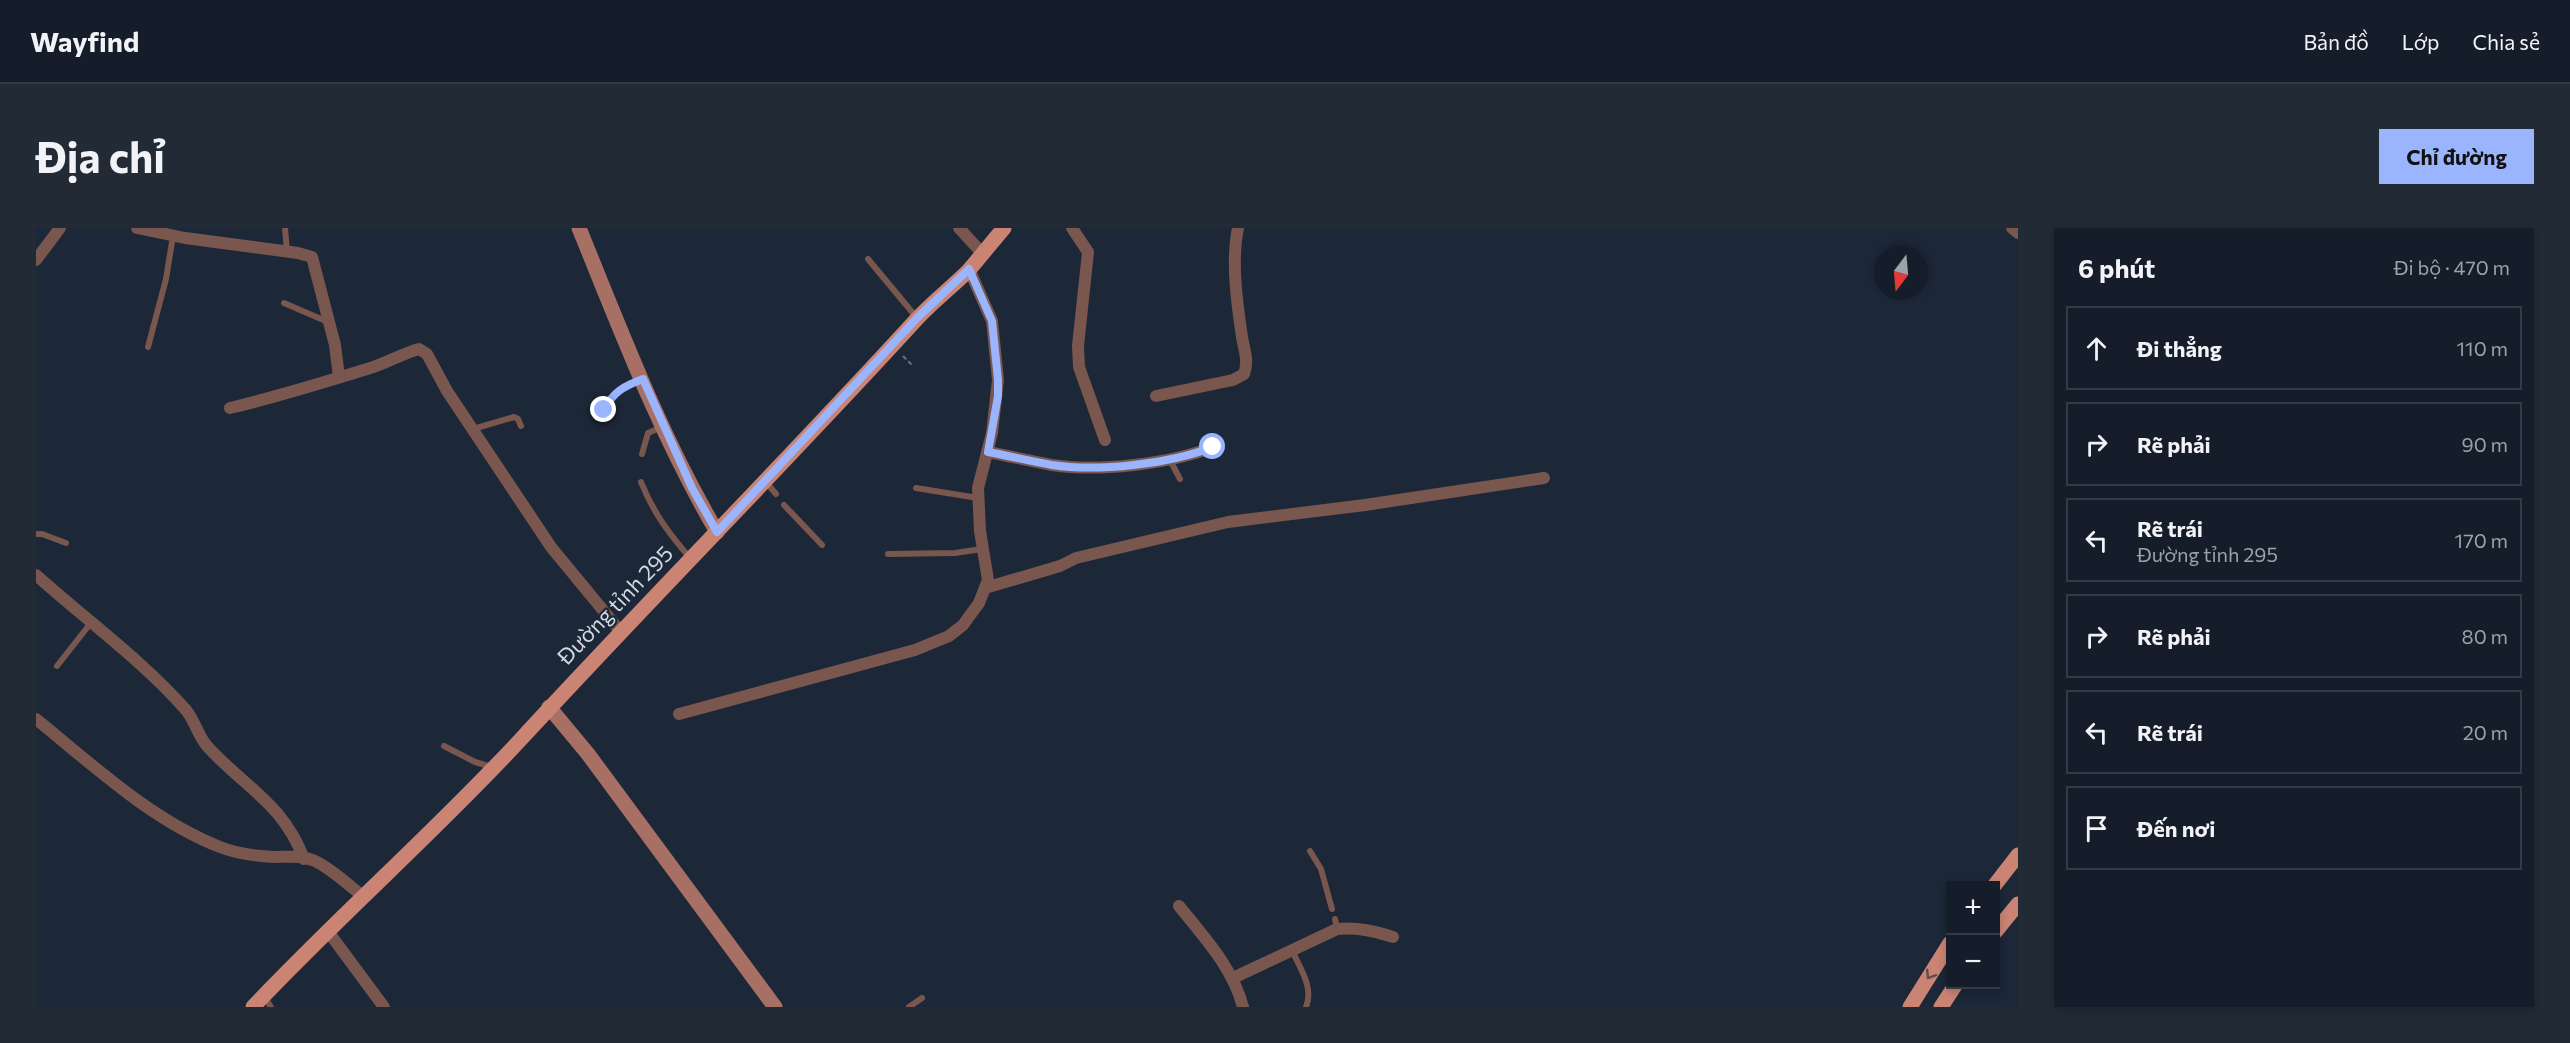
<!DOCTYPE html>
<html lang="vi">
<head>
<meta charset="utf-8">
<style>
  body { margin:0; font-family:Commissioner,sans-serif; background:#222a36; color:#f1f3f6 }
  .controls { position:absolute; right:18px; bottom:18px; display:grid; overflow:hidden; border-radius:0px; box-shadow:0 3px 9px #0003 }
  .controls button { width:54px; height:54px; display:grid; place-items:center; padding:0; border:0; border-bottom:2px solid #343b47; background:#151d2a; color:#f1f3f6; font:30px sans-serif }
  .compass { position:absolute; left:1838px; top:18px; width:54px; height:54px; border-radius:50%; background:#151d2a; box-shadow:0 3px 9px #0003; rotate:196deg }
  .stop { position:absolute; width:18px; height:18px; margin:-14px; border:4px solid #9ab5fd; border-radius:50%; background:#fff }
  .stop.end { background:#9ab5fd; border-color:#fff; box-shadow:0 2px 6px #0008 }
  .list { margin:0; padding:0; list-style:none }
  h2 { display:flex; justify-content:space-between; align-items:center; height:78px; margin:0; padding:0 24px; font-size:26px }
  h2 small { font-size:20px; font-weight:400; color:#9da2a8 }
  .list li { display:grid; grid-template-columns:39px 1fr auto; gap:18px; align-items:center; box-sizing:border-box; height:84px; margin:0 12px 12px; padding:0 12px; border:2px solid #343b47; border-radius:0px }
  .list b { display:block; font-size:22px; white-space:nowrap }
  .list p { margin:0; font-size:20px; white-space:nowrap; color:#9da2a8 }
  .list em { font-size:20px; font-style:normal; color:#9da2a8 }
  .icon { flex:none; width:33px; height:33px; fill:none; stroke:currentColor; stroke-width:2; stroke-linecap:round; stroke-linejoin:round }
  .map { position:relative; flex:none; width:1982px; height:779px; overflow:hidden; border-radius:0px }
  header { display:flex; align-items:center; gap:36px; box-sizing:border-box; height:84px; padding:0 30px; background:#151d2a; border-bottom:2px solid #343b47 }
  header strong { font-size:28px }
  nav { display:flex; gap:33px; margin-inline-start:auto; font-size:21px }
  .intro { display:flex; align-items:center; justify-content:space-between; box-sizing:border-box; height:144px; padding:0 36px }
  h1 { margin:0; font-size:42px }
  .button { padding:15px 27px; border-radius:0px; background:#9ab5fd; color:#111; font-size:21px; font-weight:700 }
  main { display:flex; gap:36px; padding:0 36px }
  aside { flex:1; background:#151d2a; border-radius:0px; box-shadow:0 3px 9px #0003 }
  .map>svg:first-child { display:block }
  .lines { fill:none; stroke-linecap:round; stroke-linejoin:round }
  .path { stroke:#687281; stroke-width:2; stroke-dasharray:4.5 3; stroke-linecap:butt }
  .lane { stroke:#79564e; stroke-width:6 }
  .street { stroke:#79564e; stroke-width:12 }
  .secondary { stroke:#a87064; stroke-width:15 }
  .primary { stroke:#cb8474; stroke-width:15 }
  .oneway { stroke:#624c50 }
  .route { stroke:#9ab5fd; stroke-width:8 }
  .labels { text-anchor:middle; stroke-width:4.5; stroke-linejoin:round; paint-order:stroke }
  .street-label { font-size:22px; fill:#d0d8e3; stroke:#1c2738 }
</style>
</head>
<body>
<header>
<strong>Wayfind</strong>
<nav><a>Bản đồ</a><a>Lớp</a><a>Chia sẻ</a></nav>
</header>
<div class="intro"><h1>Địa chỉ</h1><a class="button">Chỉ đường</a></div>
<main>
<div class="map">
<svg width="1982" height="779" viewBox="0 0 1982 779">
  <rect width="100%" height="100%" fill="#1c2738"/>
  <g class="lines">
    <polyline class="path" points="867,128 877,138"/>
    <g class="lane">
      <polyline points="249,0 251,24"/>
      <polyline points="832,31 881,90"/>
      <polyline points="248,75 292,94"/>
      <polyline points="112,119 130,51 137,8"/>
      <path d="M568,182C576,165 586,159 603,152"/>
      <polyline points="437,201 478,189 482,191 485,198"/>
      <polyline points="606,226 612,205 626,199"/>
      <polyline points="1134,232 1144,251"/>
      <path d="M605,254C617,284 633,306 655,331"/>
      <polyline points="730,254 740,266"/>
      <polyline points="880,260 942,270"/>
      <polyline points="748,277 786,317"/>
      <polyline points="0,306 6,306 30,315"/>
      <polyline points="852,326 919,325 946,321"/>
      <polyline points="21,438 54,396"/>
      <polyline points="408,518 439,534 456,539"/>
      <polyline points="1274,623 1285,641 1296,681"/>
      <polyline points="1299,691 1301,701"/>
      <path d="M1256,722C1264,741 1278,759 1270,779"/>
      <polyline points="228,768 235,779"/>
      <polyline points="873,779 886,770"/>
    </g>
    <g class="street">
      <polyline points="101,0 149,10 262,25 276,29 299,117 303,149"/>
      <polyline points="923,0 946,25"/>
      <polyline points="1036,0 1052,24 1042,118 1043,139 1069,212"/>
      <polyline points="1976,0 1982,5"/>
      <polyline points="0,32 24,0"/>
      <path d="M1120,168L1197,152L1208,146C1213,132 1208,122 1206,109C1201,75 1195,34 1202,0"/>
      <path d="M194,180C240,169 286,155 331,141C349,136 365,126 383,121L391,126L411,163L515,319L585,404"/>
      <path d="M952,224C973,228 994,233 1016,237C1063,244 1133,236 1177,219"/>
      <path d="M0,347C49,391 107,433 150,482C159,493 162,508 171,518C208,559 247,575 268,631"/>
      <polyline points="949,360 1024,338 1040,330 1192,294 1329,277 1508,250"/>
      <polyline points="643,486 879,422 913,408 927,397 943,375 952,352 944,303 942,260 956,205 962,152 956,93 933,41"/>
      <path d="M0,491C57,537 115,592 184,619C201,626 220,628 238,629C251,629 266,627 279,633C296,641 312,657 327,668"/>
      <path d="M1143,678C1168,709 1197,740 1207,779"/>
      <polyline points="291,702 348,779"/>
      <path d="M1197,750L1301,701C1321,699 1338,703 1357,709"/>
    </g>
    <g class="secondary">
      <path d="M543,0C585,103 625,209 681,304"/>
      <polyline points="513,479 552,526 739,779"/>
    </g>
    <g class="primary">
      <polyline points="1958,658 1982,627"/>
      <polyline points="1960,703 1982,676"/>
      <path d="M217,779C304,687 400,603 486,510C615,370 749,235 878,94C895,75 915,60 933,42C945,28 956,14 968,0"/>
      <polyline points="1874,779 1914,715"/>
      <polyline points="1905,779 1920,756"/>
    </g>
  </g>
  <defs><path id="oneway-chevron" d="M-2-3.5L2.5 0L-2 3.5" fill="none" stroke-width="1.6" stroke-linecap="round" stroke-linejoin="round" transform="scale(1.5)"/></defs>
  <use class="oneway" href="#oneway-chevron" transform="translate(1894 747) rotate(122)"/>
  <g class="lines">
    <path class="route" d="M568,182C577,164 588,158 607,151L656,260L681,304L881,90L933,41L956,93L962,152V168L952,224C973,228 994,233 1016,237C1063,244 1133,236 1177,219"/>
  </g>
  <g class="labels">
    <g class="street-label">
      <text transform="translate(579 377) rotate(-46)" y="8">Đường tỉnh 295</text>
    </g>
  </g>
</svg>
<div class="controls">
<button>+</button>
<button>−</button>
</div>
<svg class="compass" viewBox="-18 -18 36 36"><path d="M0-13l5 13h-10z" fill="#e53935"/><path d="M0 13l5-13h-10z" fill="#9da2a8"/></svg>
<div class="stop" style="left:1177px;top:219px"></div>
<div class="stop end" style="left:568px;top:182px"></div>
</div>
<aside>
<h2>6 phút<small>Đi bộ · 470 m</small></h2>
<ul class="list">
<li><svg class="icon" aria-label="ahead" viewBox="0 0 24 24"><path d="M12 20V5M6 11l6-6 6 6"/></svg><div><b>Đi thẳng</b></div><em>110 m</em></li>
<li><svg class="icon" aria-label="right" viewBox="0 0 24 24"><path d="M7 20v-9h11M14 6l5 5-5 5"/></svg><div><b>Rẽ phải</b></div><em>90 m</em></li>
<li><svg class="icon" aria-label="left" viewBox="0 0 24 24"><path d="M17 20v-9H6M10 6l-5 5 5 5"/></svg><div><b>Rẽ trái</b><p>Đường tỉnh 295</p></div><em>170 m</em></li>
<li><svg class="icon" aria-label="right" viewBox="0 0 24 24"><path d="M7 20v-9h11M14 6l5 5-5 5"/></svg><div><b>Rẽ phải</b></div><em>80 m</em></li>
<li><svg class="icon" aria-label="left" viewBox="0 0 24 24"><path d="M17 20v-9H6M10 6l-5 5 5 5"/></svg><div><b>Rẽ trái</b></div><em>20 m</em></li>
<li><svg class="icon" aria-label="arrive" viewBox="0 0 24 24"><path d="M6 21V4h12l-3 4 3 4H6"/></svg><div><b>Đến nơi</b></div></li>
</ul>
</aside>
</main>
</body>
</html>
